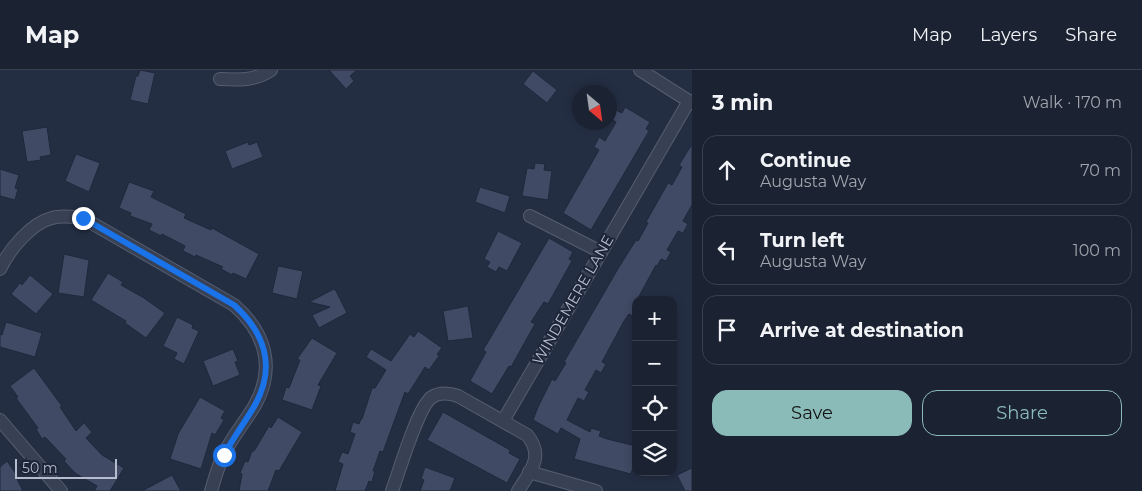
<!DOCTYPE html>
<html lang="en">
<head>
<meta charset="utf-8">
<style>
  body { margin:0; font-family:Montserrat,sans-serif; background:#242a3a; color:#f1f3f6 }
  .controls { position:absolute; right:15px; bottom:15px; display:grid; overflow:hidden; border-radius:10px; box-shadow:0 2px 8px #0003 }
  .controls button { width:45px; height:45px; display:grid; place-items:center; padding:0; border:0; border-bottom:1px solid #393f4d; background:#1b2232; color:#f1f3f6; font:25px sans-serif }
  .compass { position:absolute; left:572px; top:15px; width:45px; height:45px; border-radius:50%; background:#1b2232; box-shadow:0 2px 8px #0003; rotate:151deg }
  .scale { position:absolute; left:15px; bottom:12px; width:102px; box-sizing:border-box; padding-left:5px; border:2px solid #b5bccd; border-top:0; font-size:14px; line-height:18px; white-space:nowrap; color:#b5bccd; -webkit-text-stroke:4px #1d2538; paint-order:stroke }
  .stop { position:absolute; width:15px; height:15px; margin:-11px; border:4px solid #1a73e8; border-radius:50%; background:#fff }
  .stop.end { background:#1a73e8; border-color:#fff; box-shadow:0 1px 5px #0008 }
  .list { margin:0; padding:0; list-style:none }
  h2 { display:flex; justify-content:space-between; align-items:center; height:65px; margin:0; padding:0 20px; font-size:21px }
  h2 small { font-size:16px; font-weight:400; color:#a0a4ac }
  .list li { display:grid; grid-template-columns:32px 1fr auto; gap:15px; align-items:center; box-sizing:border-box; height:70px; margin:0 10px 10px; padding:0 10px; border:1px solid #393f4d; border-radius:15px }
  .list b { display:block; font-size:19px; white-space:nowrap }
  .list p { margin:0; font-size:16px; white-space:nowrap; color:#a0a4ac }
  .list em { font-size:16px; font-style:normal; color:#a0a4ac }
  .actions { display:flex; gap:10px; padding:15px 20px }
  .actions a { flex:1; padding:11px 0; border:1px solid #8bbbb9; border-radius:15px; text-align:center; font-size:18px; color:#8bbbb9 }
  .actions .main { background:#8bbbb9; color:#111 }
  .icon { flex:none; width:28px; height:28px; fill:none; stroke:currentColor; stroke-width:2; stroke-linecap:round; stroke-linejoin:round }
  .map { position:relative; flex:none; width:692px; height:421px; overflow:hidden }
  header { display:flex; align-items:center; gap:30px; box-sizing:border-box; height:70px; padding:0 25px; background:#1b2232; border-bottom:1px solid #393f4d }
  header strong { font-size:24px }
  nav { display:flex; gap:28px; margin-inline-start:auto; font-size:18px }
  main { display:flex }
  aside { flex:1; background:#1b2232 }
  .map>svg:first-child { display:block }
  .building { fill:#404a64; stroke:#1f273a }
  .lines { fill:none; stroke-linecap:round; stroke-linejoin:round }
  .street-casing { stroke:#565e70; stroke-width:14 }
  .street { stroke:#384053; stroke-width:12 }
  .route { stroke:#1a73e8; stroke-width:6 }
  .labels { text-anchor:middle; stroke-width:4; stroke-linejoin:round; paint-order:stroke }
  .street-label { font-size:15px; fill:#b5bccd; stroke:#1d2538 }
</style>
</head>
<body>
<header>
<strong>Map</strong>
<nav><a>Map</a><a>Layers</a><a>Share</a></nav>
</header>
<main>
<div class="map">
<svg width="692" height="421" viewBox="0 0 692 421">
  <rect width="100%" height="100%" fill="#242e43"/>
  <g class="building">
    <polygon points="140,0 155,3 148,34 130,30 136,6 138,6"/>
    <polygon points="329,0 357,0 350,6 354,11 346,19"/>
    <polygon points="533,1 557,20 547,33 523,14"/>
    <polygon points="625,37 650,52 646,59 649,61 591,160 563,143 599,80 594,77 599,67 605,71 616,52 611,49 616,40 622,43"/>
    <polygon points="47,57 51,85 40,87 41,90 27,92 22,61"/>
    <polygon points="248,72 249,75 257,72 263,87 232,99 225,81"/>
    <polygon points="692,74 692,135 683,151 688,154 683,163 678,161 667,180 671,182 666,191 661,189 657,196 656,195 637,230 636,230 636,248 629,244 624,251 602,292 606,294 601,303 596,300 585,320 589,322 584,331 578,328 567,350 590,362 591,358 601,361 599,366 607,369 636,376 636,387 631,404 574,389 580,369 561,358 558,364 533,350 538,337 552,309 555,311 566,293 564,292 619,197 636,170 638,171 648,153 646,152 668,113 672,115 682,97 679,95"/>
    <polygon points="76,84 100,93 89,122 65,111"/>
    <polygon points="535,93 545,94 544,100 552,101 548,130 522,126 527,98 534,99"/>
    <polygon points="0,99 19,105 15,118 18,119 15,130 0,126"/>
    <polygon points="129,112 154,121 151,127 186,144 184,148 211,160 212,158 259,184 246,209 233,203 232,205 221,199 223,197 196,185 195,187 183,181 185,176 162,164 161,166 149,160 152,154 130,146 131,143 119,138"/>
    <polygon points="480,117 510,126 505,143 475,132"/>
    <polygon points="498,161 522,173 507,201 499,197 496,202 487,197 490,192 484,189"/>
    <polygon points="549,168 573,182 569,189 572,191 548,234 544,232 531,252 535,254 511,297 509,296 492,324 470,311 486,282 483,280 492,265"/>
    <polygon points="64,184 89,190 84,227 58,223"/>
    <polygon points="278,196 303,201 297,229 272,223"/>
    <polygon points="108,203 123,212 121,215 144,228 165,243 146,268 125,253 126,251 91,230"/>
    <polygon points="30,205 53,224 36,244 11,224 20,213 22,215"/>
    <polygon points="334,219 336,221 347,243 319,258 312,245 330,237 309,232"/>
    <polygon points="468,236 473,268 448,271 443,241"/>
    <polygon points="177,247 193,255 192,258 199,261 184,294 174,289 177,283 163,276"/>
    <polygon points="6,252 42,263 35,287 0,277 0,264 2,265"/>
    <polygon points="418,261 442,278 437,284 439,286 429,300 425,297 408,324 405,322 383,382 380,381 373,401 375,401 372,412 369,411 365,421 335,421 343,394 338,392 342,382 348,384 355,364 350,362 353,352 359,354 361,349 362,349 372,318 375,318 386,300 366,287 371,279 391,291 410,264 414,267"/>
    <polygon points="312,268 337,283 318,315 321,316 312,340 282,330 286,317 289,318 300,290 297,289"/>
    <polygon points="233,279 238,291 235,292 240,305 213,316 203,291"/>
    <polygon points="34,298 62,336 60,337 76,361 84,353 92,362 86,368 102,385 124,398 110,421 94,421 97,416 75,403 64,391 66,389 45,367 42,369 36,359 38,358 16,328 18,327 10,316"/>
    <polygon points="200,327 225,341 221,348 224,350 215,365 212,363 201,399 170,389 178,364"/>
    <polygon points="443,342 510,380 509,383 520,389 507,413 427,370"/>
    <polygon points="278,347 302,362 279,401 276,400 268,421 239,421 242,404 240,403 245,391 248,392 252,381 254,381 269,356 271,358"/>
    <polygon points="7,391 16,404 15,405 23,421 0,421 0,397"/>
    <polygon points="425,397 455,408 450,421 420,421 424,410 421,409"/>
    <polygon points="692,398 692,421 685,421 677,405"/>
    <polygon points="172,405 181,421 142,421"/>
  </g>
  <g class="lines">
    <defs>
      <g id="street">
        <polyline points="640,0 692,33"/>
        <path d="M220,9C238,10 255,11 271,0"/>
        <polyline points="530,146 601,182"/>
        <path d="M0,199C9,180 31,153 52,148C62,145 73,147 83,148L234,235C265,262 276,297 255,335C245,352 232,367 224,384C218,396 215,408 211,421"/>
        <polyline points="0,350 61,421"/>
        <polyline points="503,351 689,31"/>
        <polyline points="529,402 596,421"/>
        <path d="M392,421C399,402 418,336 432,327C440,322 449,323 458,326L527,365C545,386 530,402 518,421"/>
      </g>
    </defs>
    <use href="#street" class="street-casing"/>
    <use href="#street" class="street"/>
  </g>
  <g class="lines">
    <path class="route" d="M83,148L234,235C265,263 276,297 255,335C245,352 233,368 224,385"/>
  </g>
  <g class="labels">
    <g class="street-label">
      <text transform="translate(573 230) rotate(-60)" y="5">WINDEMERE LANE</text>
    </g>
  </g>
</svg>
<div class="controls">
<button>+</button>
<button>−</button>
<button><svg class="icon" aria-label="locate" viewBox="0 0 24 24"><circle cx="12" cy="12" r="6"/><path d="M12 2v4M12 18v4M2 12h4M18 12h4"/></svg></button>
<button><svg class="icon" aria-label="layers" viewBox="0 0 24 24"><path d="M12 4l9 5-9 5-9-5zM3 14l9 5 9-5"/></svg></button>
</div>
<svg class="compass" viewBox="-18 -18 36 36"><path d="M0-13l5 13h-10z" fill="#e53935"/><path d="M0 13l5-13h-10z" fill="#a0a4ac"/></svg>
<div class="scale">50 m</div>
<div class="stop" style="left:224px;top:385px"></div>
<div class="stop end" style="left:83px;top:148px"></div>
</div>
<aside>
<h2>3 min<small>Walk · 170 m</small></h2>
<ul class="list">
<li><svg class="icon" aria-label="ahead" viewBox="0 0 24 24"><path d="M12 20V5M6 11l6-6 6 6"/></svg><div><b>Continue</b><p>Augusta Way</p></div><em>70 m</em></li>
<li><svg class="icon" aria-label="left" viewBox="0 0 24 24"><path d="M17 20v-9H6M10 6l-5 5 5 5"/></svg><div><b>Turn left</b><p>Augusta Way</p></div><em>100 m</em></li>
<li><svg class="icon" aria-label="arrive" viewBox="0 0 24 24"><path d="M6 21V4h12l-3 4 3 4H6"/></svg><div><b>Arrive at destination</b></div></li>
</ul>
<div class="actions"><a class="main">Save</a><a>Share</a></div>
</aside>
</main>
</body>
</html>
